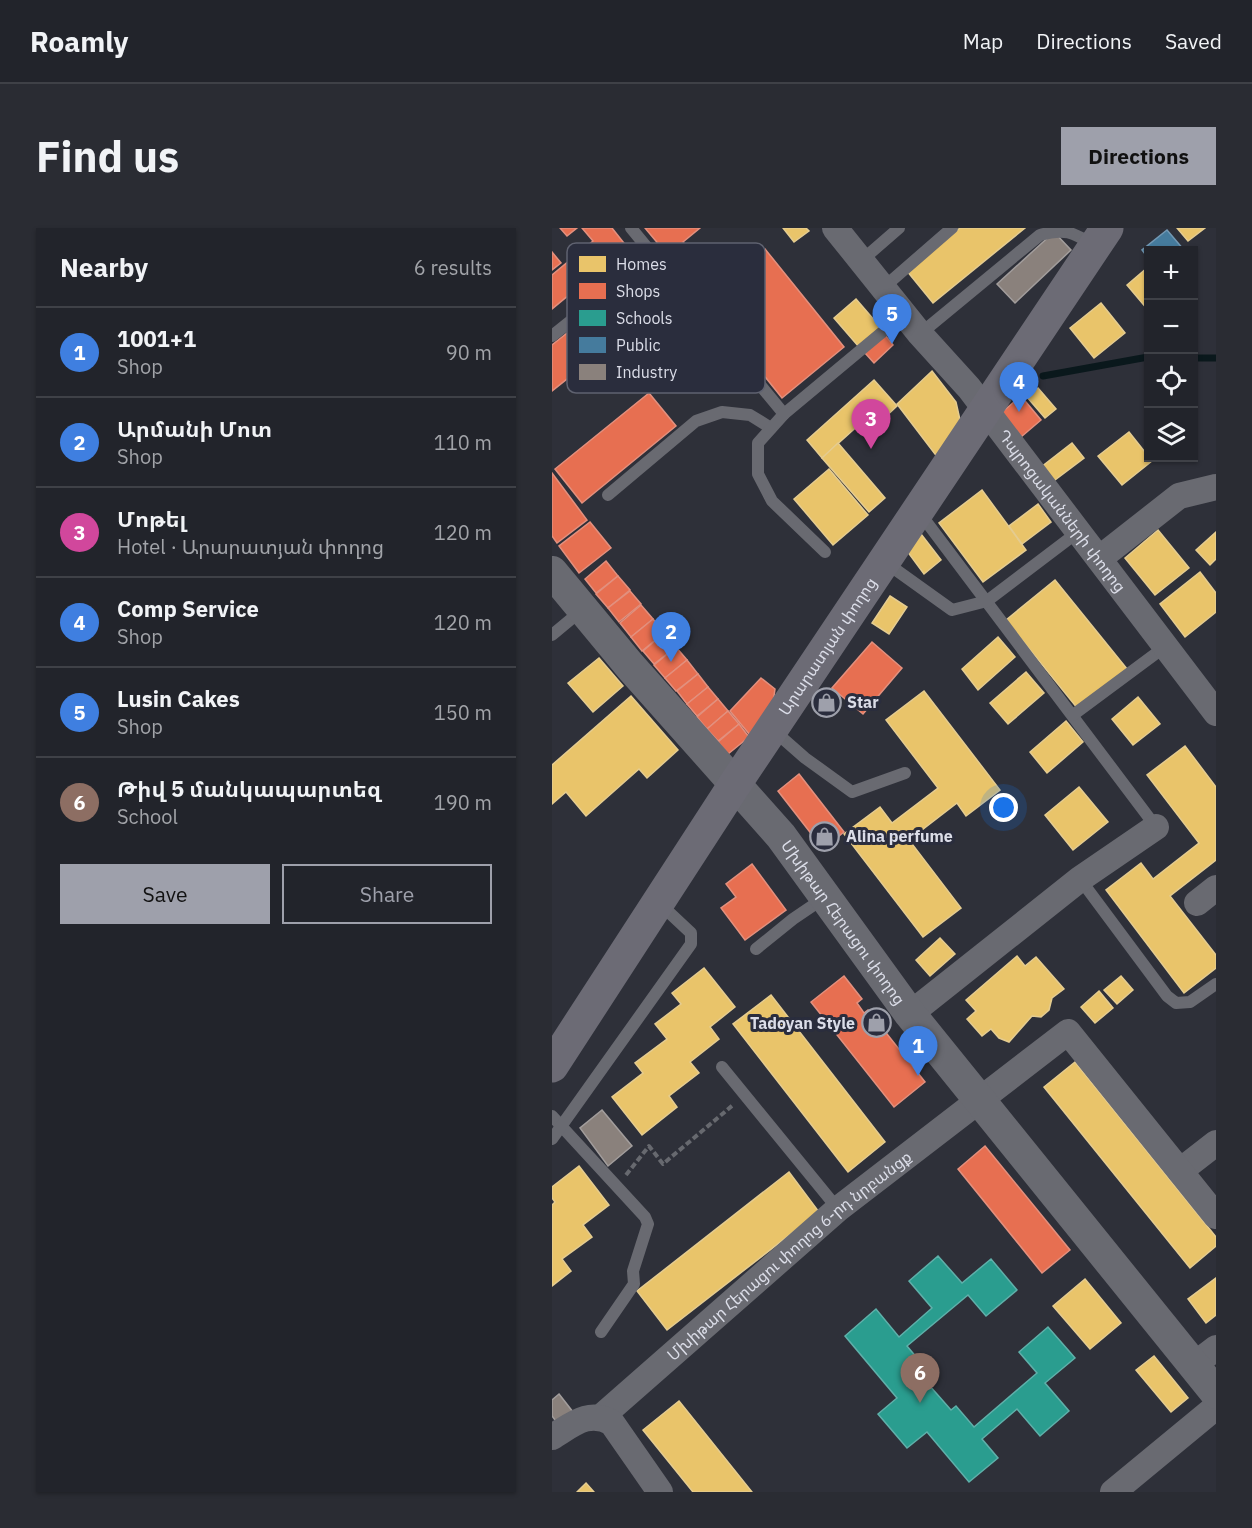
<!DOCTYPE html>
<html lang="en">
<head>
<meta charset="utf-8">
<style>
  body { margin:0; font-family:"IBM Plex Sans","Noto Sans Armenian",sans-serif; background:#2a2c33; color:#f1f3f6 }
  .controls { position:absolute; right:18px; top:18px; display:grid; overflow:hidden; border-radius:0px; box-shadow:0 2px 4px #0004 }
  .controls button { width:54px; height:54px; display:grid; place-items:center; padding:0; border:0; border-bottom:2px solid #3f4147; background:#22242b; color:#f1f3f6; font:30px sans-serif }
  .you { position:absolute; left:452px; top:580px; width:21px; height:21px; margin:-15px; border:4px solid #fff; border-radius:50%; background:#1a73e8; box-shadow:0 0 0 9px #1a73e833 }
  .badge { display:grid; place-items:center; width:39px; height:39px; border-radius:50%; background:#9ea0ab; color:#fff; font-size:20px; font-weight:700 }
  .pin { position:absolute; translate:-50% -50px; filter:drop-shadow(0 2px 3px #0008) }
  .pin::after { content:''; position:absolute; top:32px; width:21px; height:18px; background:inherit; clip-path:polygon(0 0,100% 0,50% 100%) }
  .list { margin:0; padding:0; list-style:none }
  h2 { display:flex; justify-content:space-between; align-items:center; height:78px; margin:0; padding:0 24px; font-size:26px }
  h2 small { font-size:20px; font-weight:400; color:#a2a4a9 }
  .list li { display:grid; grid-template-columns:39px 1fr auto; gap:18px; align-items:center; box-sizing:border-box; height:90px; padding:0 24px; border-top:2px solid #3f4147 }
  .list b { display:block; font-size:22px; white-space:nowrap }
  .list p { margin:0; font-size:20px; white-space:nowrap; color:#a2a4a9 }
  .list em { font-size:20px; font-style:normal; color:#a2a4a9 }
  .actions { display:flex; gap:12px; padding:18px 24px }
  .actions a { flex:1; padding:14px 0; border:2px solid #9ea0ab; border-radius:0px; text-align:center; font-size:21px; color:#9ea0ab }
  .actions .main { background:#9ea0ab; color:#111 }
  .icon { flex:none; width:33px; height:33px; fill:none; stroke:currentColor; stroke-width:2; stroke-linecap:round; stroke-linejoin:round }
  .map { position:relative; flex:none; width:664px; height:1264px; overflow:hidden; border-radius:0px }
  header { display:flex; align-items:center; gap:36px; box-sizing:border-box; height:84px; padding:0 30px; background:#22242b; border-bottom:2px solid #3f4147 }
  header strong { font-size:28px }
  nav { display:flex; gap:33px; margin-inline-start:auto; font-size:21px }
  .intro { display:flex; align-items:center; justify-content:space-between; box-sizing:border-box; height:144px; padding:0 36px }
  h1 { margin:0; font-size:42px }
  .button { padding:15px 27px; border-radius:0px; background:#9ea0ab; color:#111; font-size:21px; font-weight:700 }
  main { display:flex; gap:36px; padding:0 36px }
  aside { flex:1; background:#22242b; border-radius:0px; box-shadow:0 2px 4px #0004 }
  .map>svg:first-child { display:block }
  .homes { fill:#e9c46a; stroke:#e5cc90; stroke-width:1.5 }
  .shops { fill:#e76f51; stroke:#e3907e; stroke-width:1.5 }
  .schools { fill:#2a9d8f; stroke:#5fb0aa; stroke-width:1.5 }
  .public { fill:#457b9d; stroke:#7298b4; stroke-width:1.5 }
  .industry { fill:#8a817c; stroke:#a29d9c; stroke-width:1.5 }
  .lines { fill:none; stroke-linecap:round; stroke-linejoin:round }
  .stream { stroke:#0a181c; stroke-width:7 }
  .path { stroke:#67696f; stroke-width:4; stroke-dasharray:6 3; stroke-linecap:butt }
  .service { stroke:#696a71; stroke-width:12 }
  .minor { stroke:#696a71; stroke-width:26 }
  .tertiary { stroke:#696a71; stroke-width:32 }
  .primary { stroke:#6c6b75; stroke-width:33 }
  .labels { text-anchor:middle; stroke-width:6; stroke-linejoin:round; paint-order:stroke }
  .street-label { font-size:16px; fill:#dbdde8; stroke:#2a2d3d }
  .poi-label { font-size:16px; font-weight:bold; fill:#dbdde8; stroke:#2a2d3d; text-anchor:start }
  .key { fill:#2a2d3d; stroke:#5f6270; stroke-width:1.5 }
  .key-label { font-size:16px; fill:#dbdde8 }
</style>
</head>
<body>
<header>
<strong>Roamly</strong>
<nav><a>Map</a><a>Directions</a><a>Saved</a></nav>
</header>
<div class="intro"><h1>Find us</h1><a class="button">Directions</a></div>
<main>
<aside>
<h2>Nearby<small>6 results</small></h2>
<ul class="list">
<li><span class="badge" style="background:#3f7fe0">1</span><div><b>1001+1</b><p>Shop</p></div><em>90 m</em></li>
<li><span class="badge" style="background:#3f7fe0">2</span><div><b>Արմանի Մոտ</b><p>Shop</p></div><em>110 m</em></li>
<li><span class="badge" style="background:#d1479c">3</span><div><b>Մոթել</b><p>Hotel · Արարատյան փողոց</p></div><em>120 m</em></li>
<li><span class="badge" style="background:#3f7fe0">4</span><div><b>Comp Service</b><p>Shop</p></div><em>120 m</em></li>
<li><span class="badge" style="background:#3f7fe0">5</span><div><b>Lusin Cakes</b><p>Shop</p></div><em>150 m</em></li>
<li><span class="badge" style="background:#8d6e63">6</span><div><b>Թիվ 5 մանկապարտեզ</b><p>School</p></div><em>190 m</em></li>
</ul>
<div class="actions"><a class="main">Save</a><a>Share</a></div>
</aside>
<div class="map">
<svg width="664" height="1264" viewBox="0 0 664 1264">
  <rect width="100%" height="100%" fill="#2e3039"/>
  <g class="homes">
    <polygon points="231,0 254,0 257,3 242,14"/>
    <polygon points="408,0 473,0 381,75 355,43"/>
    <polygon points="625,0 653,0 636,13"/>
    <polygon points="595,40 596,42 596,82 575,57"/>
    <polygon points="304,71 329,100 307,119 282,90"/>
    <polygon points="549,75 573,105 542,130 518,100"/>
    <polygon points="380,143 404,174 408,192 386,230 345,176"/>
    <polygon points="322,152 345,178 328,194 320,185 270,230 255,212"/>
    <polygon points="486,160 504,181 493,190 475,169"/>
    <polygon points="577,204 600,233 570,257 546,228"/>
    <polygon points="286,215 333,270 317,284 270,230"/>
    <polygon points="520,215 532,230 499,255 488,240"/>
    <polygon points="277,241 316,287 281,317 242,271"/>
    <polygon points="430,262 474,322 431,354 387,295"/>
    <polygon points="486,276 499,294 470,316 457,298"/>
    <polygon points="606,302 637,340 603,367 573,330"/>
    <polygon points="664,304 664,331 658,337 644,322"/>
    <polygon points="369,306 389,332 372,346 352,319"/>
    <polygon points="648,344 664,365 664,384 633,409 608,376"/>
    <polygon points="503,352 575,441 526,481 454,392"/>
    <polygon points="338,368 355,379 337,406 320,395"/>
    <polygon points="446,409 463,429 426,462 410,441"/>
    <polygon points="47,430 71,458 41,484 16,455"/>
    <polygon points="474,444 492,465 456,496 438,475"/>
    <polygon points="372,463 448,562 414,588 405,575 357,612 409,680 371,709 292,606 328,579 340,595 386,560 334,492"/>
    <polygon points="79,468 126,522 95,550 87,541 34,588 14,564 0,576 0,537"/>
    <polygon points="586,469 608,496 581,517 560,491"/>
    <polygon points="514,493 531,514 495,545 478,524"/>
    <polygon points="633,518 664,559 664,632 618,668 664,727 664,740 632,765 554,662 589,635 601,651 647,615 595,547"/>
    <polygon points="527,559 556,594 521,622 493,587"/>
    <polygon points="388,710 403,726 378,748 364,732"/>
    <polygon points="465,728 473,738 484,729 512,761 500,770 497,782 489,789 480,788 457,814 447,810 439,801 430,808 415,791 424,783 414,772"/>
    <polygon points="152,740 183,779 158,799 167,811 138,834 147,845 117,868 125,879 90,907 60,869 91,845 83,835 115,811 103,796 129,776 120,765"/>
    <polygon points="569,748 581,762 565,776 552,762"/>
    <polygon points="547,763 561,780 543,795 529,779"/>
    <polygon points="219,767 333,914 296,944 181,796"/>
    <polygon points="523,834 664,1009 664,1018 638,1040 492,859"/>
    <polygon points="27,938 57,977 31,997 40,1009 10,1031 19,1043 0,1058 0,977 3,974 0,970 0,959"/>
    <polygon points="237,944 267,984 115,1102 85,1063"/>
    <polygon points="664,1050 664,1087 654,1095 636,1071"/>
    <polygon points="533,1051 569,1095 538,1121 501,1078"/>
    <polygon points="602,1128 636,1170 619,1184 584,1142"/>
    <polygon points="127,1173 200,1264 141,1264 91,1202"/>
    <polygon points="34,1255 42,1264 25,1264"/>
  </g>
  <g class="shops">
    <polygon points="8,0 25,0 15,8"/>
    <polygon points="30,0 60,0 75,19 0,81 0,47 41,13"/>
    <polygon points="93,0 148,0 131,14 145,30 129,43"/>
    <polygon points="213,21 292,119 230,170 151,71"/>
    <polygon points="0,24 9,35 0,42"/>
    <polygon points="63,67 96,110 75,126 64,112 0,163 0,117"/>
    <polygon points="333,107 341,117 322,135 313,125"/>
    <polygon points="97,165 124,198 30,275 3,241"/>
    <polygon points="469,168 489,192 469,209 449,185"/>
    <polygon points="0,245 35,292 5,315 0,308"/>
    <polygon points="38,294 59,320 27,345 7,318"/>
    <polygon points="54,333 66,348 44,365 33,351"/>
    <polygon points="66,348 78,362 56,380 44,366"/>
    <polygon points="78,363 89,376 67,394 56,380"/>
    <polygon points="89,377 101,391 79,409 68,395"/>
    <polygon points="101,391 112,405 90,423 79,409"/>
    <polygon points="112,405 124,419 102,436 91,423"/>
    <polygon points="320,414 350,440 311,486 280,460"/>
    <polygon points="124,419 135,432 113,450 102,437"/>
    <polygon points="135,432 146,446 124,463 113,450"/>
    <polygon points="146,446 156,459 135,476 125,463"/>
    <polygon points="209,450 223,461 221,475 198,507 178,483"/>
    <polygon points="156,459 166,471 145,488 135,476"/>
    <polygon points="166,471 176,483 155,501 145,489"/>
    <polygon points="176,483 187,496 166,513 155,501"/>
    <polygon points="187,496 197,509 176,526 166,514"/>
    <polygon points="247,546 292,604 271,621 226,563"/>
    <polygon points="200,636 234,682 193,712 169,680 184,669 174,656"/>
    <polygon points="292,748 310,771 305,775 312,785 316,782 373,854 342,879 259,774"/>
    <polygon points="433,918 518,1022 490,1045 406,941"/>
  </g>
  <polygon class="schools" points="386,1028 410,1055 439,1031 465,1062 434,1088 416,1067 355,1118 376,1143 370,1149 399,1182 404,1178 422,1199 485,1145 467,1124 496,1099 523,1130 493,1155 517,1183 488,1208 465,1181 430,1211 446,1230 417,1254 375,1204 355,1220 326,1186 345,1170 293,1108 324,1081 347,1109 380,1080 357,1053"/>
  <polygon class="public" points="615,2 632,22 596,22 596,30 590,22"/>
  <g class="industry">
    <polygon points="502,4 519,22 463,75 445,56"/>
    <polygon points="50,882 80,918 56,938 28,900"/>
    <polygon points="7,1166 21,1184 6,1196 0,1188 0,1172"/>
  </g>
  <g class="lines">
    <g class="stream">
      <polyline points="642,130 664,130"/>
      <polyline points="491,148 596,129"/>
    </g>
    <polyline class="path" points="74,947 97,918 111,936 181,877"/>
    <g class="service">
      <polyline points="79,0 232,186"/>
      <polyline points="309,33 347,0"/>
      <polyline points="331,60 400,0"/>
      <path d="M368,106L488,7C513,0 520,4 542,17"/>
      <polyline points="0,108 101,27"/>
      <polyline points="56,267 144,193 170,184 198,187 219,200"/>
      <polyline points="367,284 604,599"/>
      <polyline points="273,324 220,273 206,246 206,215 232,186 352,86"/>
      <polyline points="333,334 400,382 435,373 526,304"/>
      <polyline points="0,407 30,382"/>
      <polyline points="521,487 614,418"/>
      <polyline points="220,501 253,530 300,564 353,545"/>
      <polyline points="528,651 615,768 624,775 638,774 664,756"/>
      <polyline points="204,721 241,691 272,670"/>
      <polyline points="170,839 286,981"/>
      <polyline points="0,888 93,989 96,996 81,1043 82,1056 49,1104"/>
      <polyline points="0,911 139,716 139,705 107,675"/>
    </g>
    <g class="minor">
      <path id="s1" d="M283,0L368,106L417,160L664,485"/>
      <polyline points="548,330 627,268 664,259"/>
      <polyline points="645,675 664,660"/>
      <polyline points="358,786 528,651 604,599"/>
      <polyline points="628,943 664,915"/>
      <polyline points="643,1136 664,1120"/>
      <path id="s2" d="M49,1189L286,981L516,804L664,988"/>
      <path d="M0,1209C20,1197 37,1181 60,1195L108,1264"/>
      <polyline points="561,1264 664,1179"/>
    </g>
    <path class="tertiary" id="s3" d="M0,344L78,438L229,608L358,786L664,1165"/>
    <path class="primary" id="s4" d="M0,838L183,556L555,0"/>
  </g>
  <defs>
    <symbol id="shop-ring" viewBox="-11 -11 22 22"><circle r="9.5" fill="#2a2d3d" stroke="#9ea0ab" stroke-width="1.5"/><path d="M-5-2.5h2.3a2.7 3.5 0 0 1 5.4 0H5L5.5 6h-11ZM-1.5-2.5h3a1.5 2.3 0 0 0-3 0Z" fill="#9ea0ab"/></symbol>
  </defs>
  <g fill-rule="evenodd">
    <use href="#shop-ring" x="258" y="458" width="33" height="33"/>
    <use href="#shop-ring" x="256" y="592" width="33" height="33"/>
    <use href="#shop-ring" x="308" y="778" width="33" height="33"/>
  </g>
  <g class="labels">
    <g class="street-label">
      <text dy="6" stroke="none"><textPath href="#s1" startOffset="363">Դպրոցականների փողոց</textPath></text>
      <text dy="6" stroke="none"><textPath href="#s4" startOffset="502">Արարատյան փողոց</textPath></text>
      <text dy="6" stroke="none"><textPath href="#s3" startOffset="456">Մխիթար Հերացու փողոց</textPath></text>
      <text dy="6" stroke="none"><textPath href="#s2" startOffset="248">Մխիթար Հերացու փողոց 6-րդ նրբանցք</textPath></text>
    </g>
    <g class="poi-label">
      <text x="295" y="480">Star</text>
      <text x="294" y="614">Alina perfume</text>
      <text x="303" y="801" text-anchor="end">Tadoyan Style</text>
    </g>
  </g>
  <rect x="15" y="15" width="198" height="150" rx="9" class="key"/>
  <rect x="27" y="28" width="27" height="16" fill="#e9c46a"/>
  <rect x="27" y="55" width="27" height="16" fill="#e76f51"/>
  <rect x="27" y="82" width="27" height="16" fill="#2a9d8f"/>
  <rect x="27" y="109" width="27" height="16" fill="#457b9d"/>
  <rect x="27" y="136" width="27" height="16" fill="#8a817c"/>
  <g class="key-label">
    <text x="64" y="42">Homes</text>
    <text x="64" y="69">Shops</text>
    <text x="64" y="96">Schools</text>
    <text x="64" y="123">Public</text>
    <text x="64" y="150">Industry</text>
  </g>
</svg>
<div class="controls">
<button>+</button>
<button>−</button>
<button><svg class="icon" aria-label="locate" viewBox="0 0 24 24"><circle cx="12" cy="12" r="6"/><path d="M12 2v4M12 18v4M2 12h4M18 12h4"/></svg></button>
<button><svg class="icon" aria-label="layers" viewBox="0 0 24 24"><path d="M12 4l9 5-9 5-9-5zM3 14l9 5 9-5"/></svg></button>
</div>
<div class="you"></div>
<div class="pin badge" style="left:366px;top:848px;background:#3f7fe0">1</div>
<div class="pin badge" style="left:119px;top:434px;background:#3f7fe0">2</div>
<div class="pin badge" style="left:319px;top:221px;background:#d1479c">3</div>
<div class="pin badge" style="left:467px;top:184px;background:#3f7fe0">4</div>
<div class="pin badge" style="left:340px;top:116px;background:#3f7fe0">5</div>
<div class="pin badge" style="left:368px;top:1175px;background:#8d6e63">6</div>
</div>
</main>
</body>
</html>
